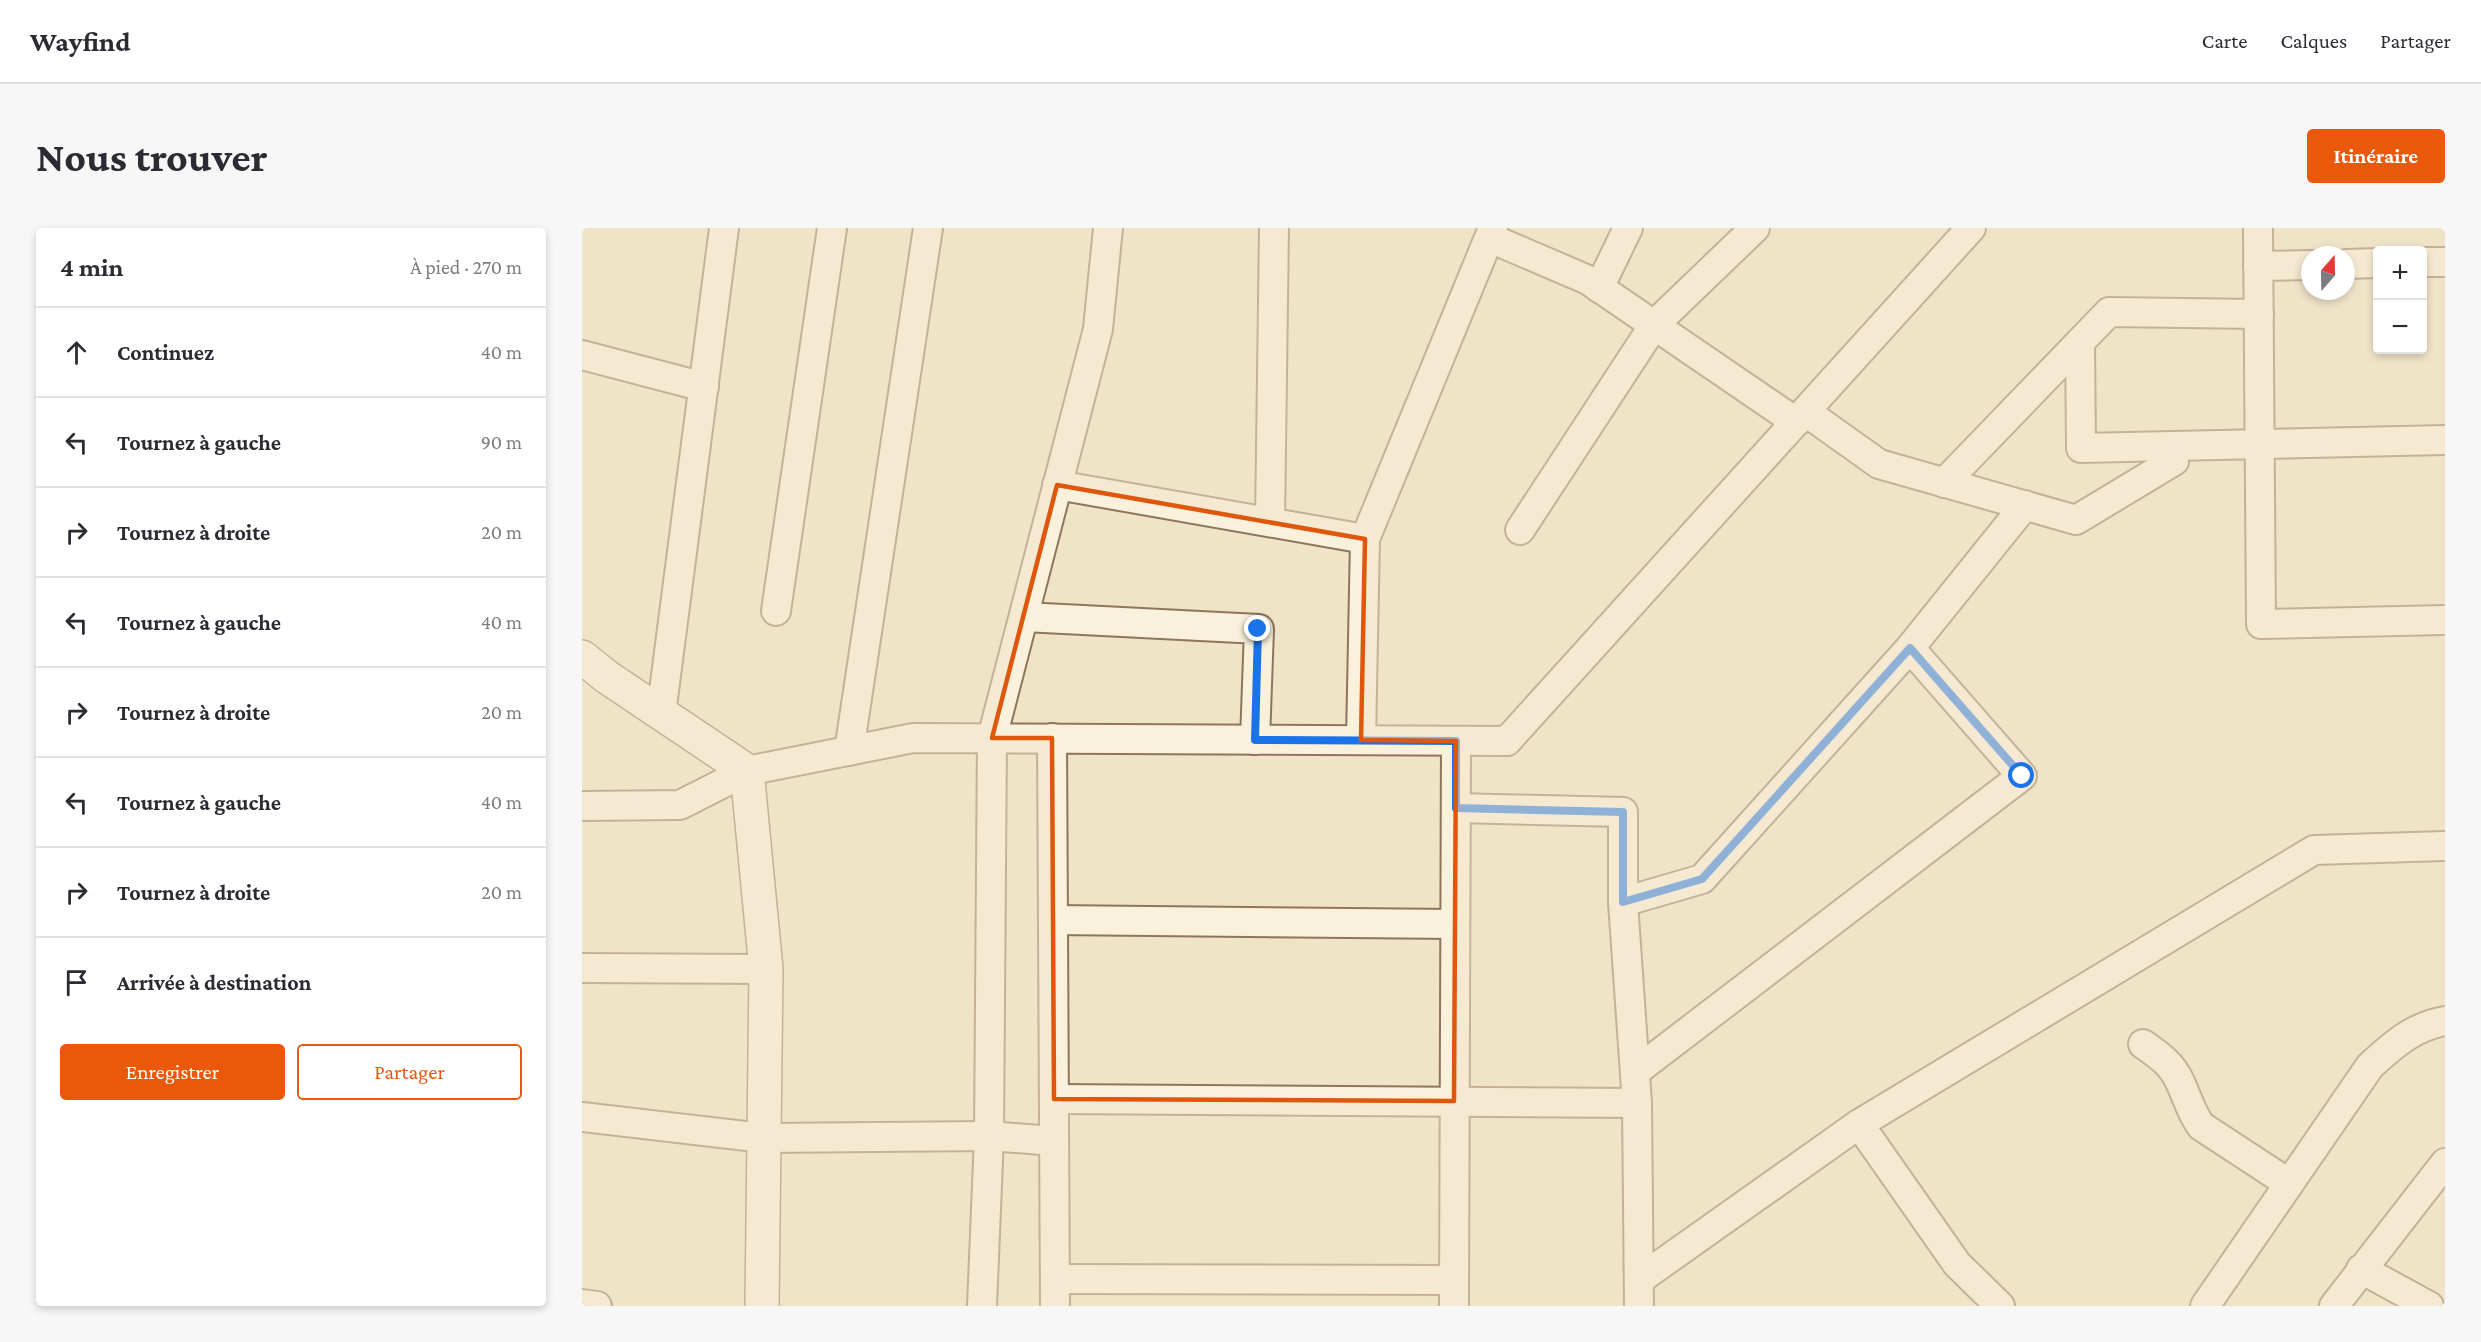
<!DOCTYPE html>
<html lang="fr">
<head>
<meta charset="utf-8">
<style>
  body { margin:0; font-family:"Crimson Pro",serif; background:#f7f7f7; color:#2b2b33 }
  .controls { position:absolute; right:18px; top:18px; display:grid; overflow:hidden; border-radius:6px; box-shadow:0 3px 9px #0003 }
  .controls button { width:54px; height:54px; display:grid; place-items:center; padding:0; border:0; border-bottom:2px solid #e1e1e2; background:#fff; color:#2b2b33; font:30px sans-serif }
  .compass { position:absolute; left:1719px; top:18px; width:54px; height:54px; border-radius:50%; background:#fff; box-shadow:0 3px 9px #0003; rotate:20deg }
  .stop { position:absolute; width:18px; height:18px; margin:-14px; border:4px solid #1a73e8; border-radius:50%; background:#fff }
  .stop.end { background:#1a73e8; border-color:#fff; box-shadow:0 2px 6px #0008 }
  .list { margin:0; padding:0; list-style:none }
  h2 { display:flex; justify-content:space-between; align-items:center; height:78px; margin:0; padding:0 24px; font-size:26px }
  h2 small { font-size:20px; font-weight:400; color:#7c7c81 }
  .list li { display:grid; grid-template-columns:39px 1fr auto; gap:18px; align-items:center; box-sizing:border-box; height:90px; padding:0 24px; border-top:2px solid #e1e1e2 }
  .list b { display:block; font-size:22px; white-space:nowrap }
  .list em { font-size:20px; font-style:normal; color:#7c7c81 }
  .actions { display:flex; gap:12px; padding:18px 24px }
  .actions a { flex:1; padding:14px 0; border:2px solid #ea580c; border-radius:6px; text-align:center; font-size:21px; color:#ea580c }
  .actions .main { background:#ea580c; color:#fff }
  .icon { flex:none; width:33px; height:33px; fill:none; stroke:currentColor; stroke-width:2; stroke-linecap:round; stroke-linejoin:round }
  .map { position:relative; flex:none; width:1863px; height:1078px; overflow:hidden; border-radius:6px }
  header { display:flex; align-items:center; gap:36px; box-sizing:border-box; height:84px; padding:0 30px; background:#fff; border-bottom:2px solid #e1e1e2 }
  header strong { font-size:28px }
  nav { display:flex; gap:33px; margin-inline-start:auto; font-size:21px }
  .intro { display:flex; align-items:center; justify-content:space-between; box-sizing:border-box; height:144px; padding:0 36px }
  h1 { margin:0; font-size:42px }
  .button { padding:15px 27px; border-radius:6px; background:#ea580c; color:#fff; font-size:21px; font-weight:700 }
  main { display:flex; gap:36px; padding:0 36px }
  aside { flex:1; background:#fff; border-radius:6px; box-shadow:0 3px 9px #0003 }
  .map>svg:first-child { display:block }
  .lines { fill:none; stroke-linecap:round; stroke-linejoin:round }
  .minor-casing { stroke:#8d765c; stroke-width:32 }
  .tertiary-casing { stroke:#8d765c; stroke-width:36 }
  .minor { stroke:#faf1dc; stroke-width:28 }
  .tertiary { stroke:#faf1dc; stroke-width:33 }
  .route { stroke:#1a73e8; stroke-width:8 }
  .marked { fill:none; stroke:#df570d; stroke-width:4.5; stroke-linejoin:round }
</style>
</head>
<body>
<header>
<strong>Wayfind</strong>
<nav><a>Carte</a><a>Calques</a><a>Partager</a></nav>
</header>
<div class="intro"><h1>Nous trouver</h1><a class="button">Itinéraire</a></div>
<main>
<aside>
<h2>4 min<small>À pied · 270 m</small></h2>
<ul class="list">
<li><svg class="icon" aria-label="ahead" viewBox="0 0 24 24"><path d="M12 20V5M6 11l6-6 6 6"/></svg><div><b>Continuez</b></div><em>40 m</em></li>
<li><svg class="icon" aria-label="left" viewBox="0 0 24 24"><path d="M17 20v-9H6M10 6l-5 5 5 5"/></svg><div><b>Tournez à gauche</b></div><em>90 m</em></li>
<li><svg class="icon" aria-label="right" viewBox="0 0 24 24"><path d="M7 20v-9h11M14 6l5 5-5 5"/></svg><div><b>Tournez à droite</b></div><em>20 m</em></li>
<li><svg class="icon" aria-label="left" viewBox="0 0 24 24"><path d="M17 20v-9H6M10 6l-5 5 5 5"/></svg><div><b>Tournez à gauche</b></div><em>40 m</em></li>
<li><svg class="icon" aria-label="right" viewBox="0 0 24 24"><path d="M7 20v-9h11M14 6l5 5-5 5"/></svg><div><b>Tournez à droite</b></div><em>20 m</em></li>
<li><svg class="icon" aria-label="left" viewBox="0 0 24 24"><path d="M17 20v-9H6M10 6l-5 5 5 5"/></svg><div><b>Tournez à gauche</b></div><em>40 m</em></li>
<li><svg class="icon" aria-label="right" viewBox="0 0 24 24"><path d="M7 20v-9h11M14 6l5 5-5 5"/></svg><div><b>Tournez à droite</b></div><em>20 m</em></li>
<li><svg class="icon" aria-label="arrive" viewBox="0 0 24 24"><path d="M6 21V4h12l-3 4 3 4H6"/></svg><div><b>Arrivée à destination</b></div></li>
</ul>
<div class="actions"><a class="main">Enregistrer</a><a>Partager</a></div>
</aside>
<div class="map">
<svg width="1863" height="1078" viewBox="0 0 1863 1078">
  <rect width="100%" height="100%" fill="#f0e4c8"/>
  <g class="lines">
    <defs>
      <g id="minor">
        <polyline points="1676,0 1679,396 1863,392"/>
        <polyline points="908,10 1006,52 1214,194"/>
        <polyline points="1840,34 1863,34"/>
        <polyline points="1764,36 1796,35"/>
        <polyline points="1676,38 1728,37"/>
        <polyline points="1017,60 1046,0"/>
        <polyline points="1498,115 1499,220 1863,212"/>
        <polyline points="0,127 122,159"/>
        <polyline points="1224,184 1297,236 1494,292 1592,233 1591,218"/>
        <polyline points="1362,255 1527,84 1677,86"/>
        <polyline points="475,257 783,311"/>
        <polyline points="688,294 692,0"/>
        <polyline points="938,302 1072,97 1173,0"/>
        <polyline points="194,383 250,0"/>
        <polyline points="442,389 677,401 673,512"/>
        <polyline points="79,486 142,0"/>
        <polyline points="470,510 473,1078"/>
        <polyline points="779,512 783,311 911,0"/>
        <polyline points="267,523 346,0"/>
        <polyline points="0,578 98,577 165,543 331,510 925,513 1389,0"/>
        <polyline points="874,580 1041,584 1041,674 1055,875 1057,1078"/>
        <polyline points="1041,674 1120,651 1328,420 1443,277"/>
        <polyline points="471,692 873,696"/>
        <polyline points="0,740 184,741"/>
        <path d="M1561,816C1575,826 1589,835 1597,852C1605,868 1608,883 1619,898L1706,955"/>
        <polyline points="1053,844 1440,548 1328,420"/>
        <polyline points="472,871 1055,875"/>
        <polyline points="0,889 182,910 407,908 472,913"/>
        <polyline points="1277,896 1375,1036 1418,1078"/>
        <polyline points="1779,1041 1847,1078"/>
        <polyline points="474,1051 872,1052"/>
        <polyline points="1058,1051 1277,896 1732,622 1863,618"/>
        <polyline points="0,1076 15,1078"/>
        <polyline points="400,1078 407,908 410,510 516,101 526,0"/>
        <polyline points="872,1078 874,513"/>
        <path d="M1623,1078L1788,838C1811,817 1832,798 1863,793"/>
        <polyline points="1752,1078 1863,935"/>
      </g>
      <polyline id="tertiary" points="0,429 25,449 165,543 184,741 180,1078"/>
    </defs>
    <use href="#minor" class="minor-casing"/>
    <use href="#tertiary" class="tertiary-casing"/>
    <use href="#minor" class="minor"/>
    <use href="#tertiary" class="tertiary"/>
  </g>
  <g class="lines">
    <polyline class="route" points="676,401 673,512 874,513 874,580 1041,584 1041,674 1120,651 1328,420 1440,548"/>
  </g>
  <path d="M0 0H1863V1078H0ZM475,257L783,311L779,512L874,513L872,873L472,871L470,510H410Z" fill="#f0e4c8" fill-opacity=".55" fill-rule="evenodd"/>
  <path class="marked" d="M475,257L783,311L779,512L874,513L872,873L472,871L470,510H410Z"/>
</svg>
<div class="controls">
<button>+</button>
<button>−</button>
</div>
<svg class="compass" viewBox="-18 -18 36 36"><path d="M0-13l5 13h-10z" fill="#e53935"/><path d="M0 13l5-13h-10z" fill="#7c7c81"/></svg>
<div class="stop" style="left:1440px;top:548px"></div>
<div class="stop end" style="left:676px;top:401px"></div>
</div>
</main>
</body>
</html>
